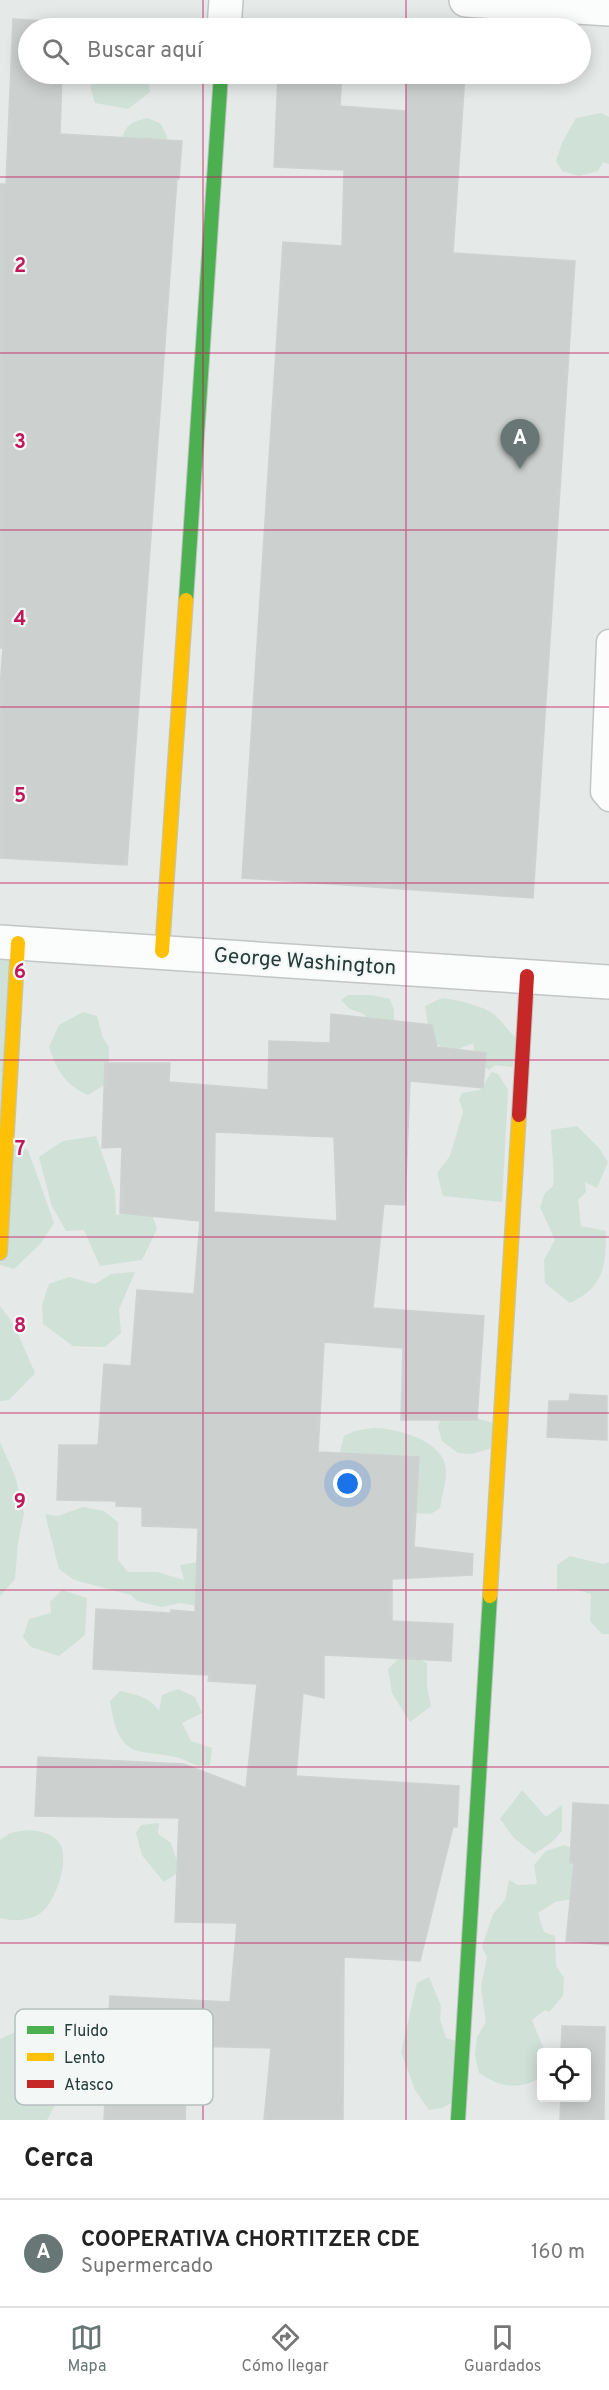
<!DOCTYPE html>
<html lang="es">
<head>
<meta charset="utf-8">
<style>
  body { margin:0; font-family:Overpass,sans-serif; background:#f6f6f6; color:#222 }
  .controls { position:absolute; right:18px; bottom:18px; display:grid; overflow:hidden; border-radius:6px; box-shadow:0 3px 15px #0003 }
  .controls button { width:54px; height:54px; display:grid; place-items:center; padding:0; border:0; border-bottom:2px solid #e0e0e0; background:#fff; color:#222; font:30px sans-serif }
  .you { position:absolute; left:348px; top:1484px; width:21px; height:21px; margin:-15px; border:4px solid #fff; border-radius:50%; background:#1a73e8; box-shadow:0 0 0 9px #1a73e833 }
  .badge { display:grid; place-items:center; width:39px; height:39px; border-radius:50%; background:#687776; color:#fff; font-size:20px; font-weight:700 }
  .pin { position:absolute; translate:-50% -50px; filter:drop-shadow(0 2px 3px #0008) }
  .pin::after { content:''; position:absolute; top:32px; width:21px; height:18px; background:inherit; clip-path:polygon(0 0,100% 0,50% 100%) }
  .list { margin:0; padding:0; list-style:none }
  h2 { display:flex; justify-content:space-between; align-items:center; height:78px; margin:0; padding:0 24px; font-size:26px }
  h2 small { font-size:20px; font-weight:400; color:#767676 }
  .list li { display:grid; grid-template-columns:39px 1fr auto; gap:18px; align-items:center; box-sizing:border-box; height:108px; padding:0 24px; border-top:2px solid #e0e0e0 }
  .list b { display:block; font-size:22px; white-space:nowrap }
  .list p { margin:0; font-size:20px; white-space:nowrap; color:#767676 }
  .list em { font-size:20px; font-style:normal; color:#767676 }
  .icon { flex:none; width:33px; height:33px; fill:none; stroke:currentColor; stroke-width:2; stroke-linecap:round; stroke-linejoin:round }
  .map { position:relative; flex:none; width:609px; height:2120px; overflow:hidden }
  .search { position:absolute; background:#fff; box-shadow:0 3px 15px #0003; left:18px; right:18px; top:18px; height:66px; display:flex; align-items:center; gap:15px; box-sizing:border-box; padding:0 21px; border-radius:33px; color:#767676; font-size:22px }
  .sheet { height:186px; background:#fff }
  nav { display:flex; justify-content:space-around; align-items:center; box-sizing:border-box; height:84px; border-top:2px solid #e0e0e0; background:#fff; font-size:16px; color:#767676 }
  nav a { display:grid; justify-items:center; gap:3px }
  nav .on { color:#687776 }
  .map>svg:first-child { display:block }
  .green { fill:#d0e1d8 }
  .building { fill:#ccd0cf; stroke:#ced2d1; stroke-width:1.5; fill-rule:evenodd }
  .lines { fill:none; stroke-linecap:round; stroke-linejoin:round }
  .lane-casing { stroke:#c2c6c5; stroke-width:27 }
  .street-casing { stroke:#c2c6c5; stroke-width:36 }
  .fast-casing { stroke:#bfc5c3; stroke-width:16 }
  .slow-casing { stroke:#bfc5c3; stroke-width:16 }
  .jam-casing { stroke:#bfc5c3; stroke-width:16 }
  .lane { stroke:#fbfcfc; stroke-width:24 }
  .street { stroke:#fbfcfc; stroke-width:33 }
  .fast { stroke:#4caf50; stroke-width:14 }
  .slow { stroke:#ffc107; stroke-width:14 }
  .jam { stroke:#c62828; stroke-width:14 }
  .grid { fill:none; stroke:#c2185b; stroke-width:1.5; stroke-opacity:0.55 }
  .labels { text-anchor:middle; stroke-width:4.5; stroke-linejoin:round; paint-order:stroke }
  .street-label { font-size:21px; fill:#253a39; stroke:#f3f8f7 }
  .key { fill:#f3f8f7; stroke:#b5bfbe; stroke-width:1.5 }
  .key-label { font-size:16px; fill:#253a39 }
  .grid-label { font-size:20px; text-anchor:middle; font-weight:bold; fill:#c2185b; stroke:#f3f8f7; stroke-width:4.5; stroke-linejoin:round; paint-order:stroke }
</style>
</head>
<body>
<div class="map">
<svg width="609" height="2120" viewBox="0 0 609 2120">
  <rect width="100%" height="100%" fill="#e5e9e8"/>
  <g class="green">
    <polygon points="99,74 151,74 149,84 150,92 128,109 95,103 90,86"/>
    <polygon points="601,113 609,117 609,164 603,162 598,171 579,176 562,171 556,161 562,143 576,118"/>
    <path d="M147,118L160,123L167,136L166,151L120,149C124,128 126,123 147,118Z"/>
    <polygon points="0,942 18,943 6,1143 28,1150 54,1223 41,1243 14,1269 0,1265"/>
    <polygon points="348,995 371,995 390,999 394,1010 394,1019 410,1030 368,1024 364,1014 350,1009 341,1000"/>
    <path d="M442,998C457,1000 486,1006 497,1017C504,1024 509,1032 516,1038L513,1067L495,1065L489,1070L476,1060L473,1043L448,1053L430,1037L425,1006Z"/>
    <path d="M83,1012L97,1016L103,1038L109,1047V1082L88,1095C64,1084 57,1070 49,1047L59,1025Z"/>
    <polygon points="492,1072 498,1074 508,1090 502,1202 443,1196 437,1173 450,1156 463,1112 459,1099 462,1093 480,1090"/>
    <path d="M577,1126L599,1148L608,1162L597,1188L585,1182L586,1192L578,1200L581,1226L606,1231C606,1266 604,1287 570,1303L545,1283L544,1260L555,1240L540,1207L545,1193L553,1186C555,1168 551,1149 551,1130Z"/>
    <polygon points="96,1136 115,1191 116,1215 143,1212 152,1214 157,1229 142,1260 100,1266 84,1230 66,1231 52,1206 39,1157 63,1141"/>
    <polygon points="135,1272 119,1309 121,1333 105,1347 73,1346 43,1324 42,1305 49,1284 69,1277 95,1284 111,1274"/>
    <polygon points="0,1306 14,1325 35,1373 9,1400 0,1401"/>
    <polygon points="444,1409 493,1423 492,1448 472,1454 458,1453 442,1441 438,1427"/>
    <path d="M373,1428C397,1428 446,1441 446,1471C446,1483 442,1496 440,1508L431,1514L416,1513L354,1458L340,1452L344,1436L355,1431Z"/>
    <polygon points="0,1442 15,1476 24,1513 18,1542 15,1579 0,1596"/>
    <polygon points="83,1507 104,1511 118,1522 118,1560 128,1572 157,1572 184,1580 180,1565 198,1562 211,1608 179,1603 162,1607 137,1601 131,1595 74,1580 59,1569 45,1514 58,1516"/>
    <polygon points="570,1556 603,1564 609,1562 609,1634 602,1634 590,1621 591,1594 575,1589 557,1590 557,1565"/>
    <polygon points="62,1590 87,1598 85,1635 59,1656 31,1647 23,1637 29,1619 51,1613 50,1602"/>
    <polygon points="414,1657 427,1663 427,1687 431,1706 410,1722 392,1693 388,1669 399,1658"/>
    <path d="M178,1689L195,1697L202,1713L182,1723L191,1741L212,1748L210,1765C190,1768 191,1760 175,1757C163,1754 150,1754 138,1751C117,1746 113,1719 110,1701L120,1691C135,1694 150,1697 159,1711L162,1695Z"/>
    <polygon points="522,1790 546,1817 562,1805 562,1831 551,1843 534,1854 514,1838 500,1819"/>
    <polygon points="159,1823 158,1834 171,1843 180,1871 164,1882 142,1855 136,1833 141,1825"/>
    <path d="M27,1830C39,1831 48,1832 57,1840C72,1854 57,1897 44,1910C33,1921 15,1922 0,1918V1840L10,1833Z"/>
    <path d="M565,1845L584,1855V1897L555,1902L538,1913L544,1932L555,1936L556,1966L564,1978L563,1996L549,2012L545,2010L532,2020L545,2052H542L541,2077C520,2091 499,2087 479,2073L475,2055L477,2037L486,2022L481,1987L487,1957L482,1947L493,1914L505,1900L509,1880L518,1885L537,1884L534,1865L546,1851Z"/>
    <polygon points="429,1977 441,2006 440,2020 446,2038 470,2045 467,2095 442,2108 429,2110 415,2090 401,2052 417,1983"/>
    <polygon points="25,2028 58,2058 65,2086 47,2120 0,2120 0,2039"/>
  </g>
  <g class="building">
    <polygon points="13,19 65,22 65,28 28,28 28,74 62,74 60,134 182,141 179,179 177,179 127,865 0,858 0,687 3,648 0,648 0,184 6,184"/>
    <polygon points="278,74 342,74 340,106 406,111 408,74 465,74 453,253 575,261 533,898 242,878 283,242 342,246 344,170 274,167"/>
    <path d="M331,1014L432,1025L437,1047L486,1053L483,1088L410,1081L405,1205L384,1204L373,1308L484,1316L477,1420H401L403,1348L324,1342L318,1452L419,1457L414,1547L473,1554L472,1575L392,1579V1621L453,1624L451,1661L324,1655V1698L303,1693L296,1776L459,1786L457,1827H453L420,1961L344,1957L343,2120H264L271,2048L188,2046L185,2120H104L110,1996L230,2002L237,1923L175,1922L179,1818L35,1816L38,1757L184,1764L246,1788L257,1684L208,1681L209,1675L93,1669L96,1609L171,1613V1610L195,1612L198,1528L142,1526V1507L116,1506V1501L57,1500L59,1445H98L104,1364L131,1366L137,1290L194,1294L200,1221L120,1213L122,1147L102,1148L105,1063H170L169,1082L268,1090L269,1041L330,1043ZM215,1132L334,1137L337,1221L214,1212Z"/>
    <polygon points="570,1394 607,1396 607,1440 547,1437 549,1401 569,1401"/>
    <polygon points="573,1803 609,1805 609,1945 566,1941 574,1863 570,1863"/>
    <polygon points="562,2026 605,2027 604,2120 560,2120 561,2097 586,2097 586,2052 561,2052"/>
  </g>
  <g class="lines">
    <defs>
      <polyline id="lane" points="609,642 603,792 609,799"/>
      <g id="street">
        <polyline points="466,0 609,9"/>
        <polyline points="224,28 226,0"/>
        <polyline points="0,942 609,982"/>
      </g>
      <g id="fast">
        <polyline points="186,600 221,74"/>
        <polyline points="458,2120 490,1596"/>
      </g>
      <g id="slow">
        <polyline points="162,951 186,600"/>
        <polyline points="0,1253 18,943"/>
        <polyline points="490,1596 519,1115"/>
      </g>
      <polyline id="jam" points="519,1115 527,976"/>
    </defs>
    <use href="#lane" class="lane-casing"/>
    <use href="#street" class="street-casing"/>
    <use href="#fast" class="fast-casing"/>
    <use href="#slow" class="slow-casing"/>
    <use href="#jam" class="jam-casing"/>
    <use href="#lane" class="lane"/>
    <use href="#street" class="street"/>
    <use href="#fast" class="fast"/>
    <use href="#slow" class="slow"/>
    <use href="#jam" class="jam"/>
  </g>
  <path class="grid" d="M203,0V28M406,0V28M203,74V2120M406,74V2120M0,177H609M0,353H609M0,530H609M0,707H609M0,883H609M0,1060H609M0,1237H609M0,1413H609M0,1590H609M0,1767H609M0,1943H609"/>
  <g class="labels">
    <g class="street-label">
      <text transform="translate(305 961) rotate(4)" y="7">George Washington</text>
    </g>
  </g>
  <rect x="15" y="2009" width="198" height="96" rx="9" class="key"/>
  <rect x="27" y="2026" width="27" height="8" fill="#4caf50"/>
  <rect x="27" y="2053" width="27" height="8" fill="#ffc107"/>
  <rect x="27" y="2080" width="27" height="8" fill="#c62828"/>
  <g class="key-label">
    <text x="64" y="2036">Fluido</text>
    <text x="64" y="2063">Lento</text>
    <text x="64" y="2090">Atasco</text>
  </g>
  <g class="grid-label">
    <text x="20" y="272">2</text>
    <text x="20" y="448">3</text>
    <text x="20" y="625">4</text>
    <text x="20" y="802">5</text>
    <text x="20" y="978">6</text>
    <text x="20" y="1155">7</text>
    <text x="20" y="1332">8</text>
    <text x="20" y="1508">9</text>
  </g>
</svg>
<div class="controls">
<button><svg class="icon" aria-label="locate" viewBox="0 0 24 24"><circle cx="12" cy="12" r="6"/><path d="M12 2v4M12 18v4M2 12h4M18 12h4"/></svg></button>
</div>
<div class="you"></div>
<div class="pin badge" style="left:520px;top:469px">A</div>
<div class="search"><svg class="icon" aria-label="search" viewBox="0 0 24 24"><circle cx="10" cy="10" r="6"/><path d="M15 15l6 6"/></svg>Buscar aquí</div>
</div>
<section class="sheet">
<h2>Cerca<small></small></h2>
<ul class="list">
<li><span class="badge">A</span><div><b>COOPERATIVA CHORTITZER CDE</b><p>Supermercado</p></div><em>160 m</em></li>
</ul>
</section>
<nav>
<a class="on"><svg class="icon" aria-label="map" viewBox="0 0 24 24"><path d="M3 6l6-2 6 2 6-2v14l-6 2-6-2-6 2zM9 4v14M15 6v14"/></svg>Mapa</a>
<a><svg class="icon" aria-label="directions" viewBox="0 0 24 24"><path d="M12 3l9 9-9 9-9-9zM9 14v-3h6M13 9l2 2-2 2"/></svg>Cómo llegar</a>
<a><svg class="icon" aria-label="saved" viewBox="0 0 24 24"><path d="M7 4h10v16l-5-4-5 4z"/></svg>Guardados</a>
</nav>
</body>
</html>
